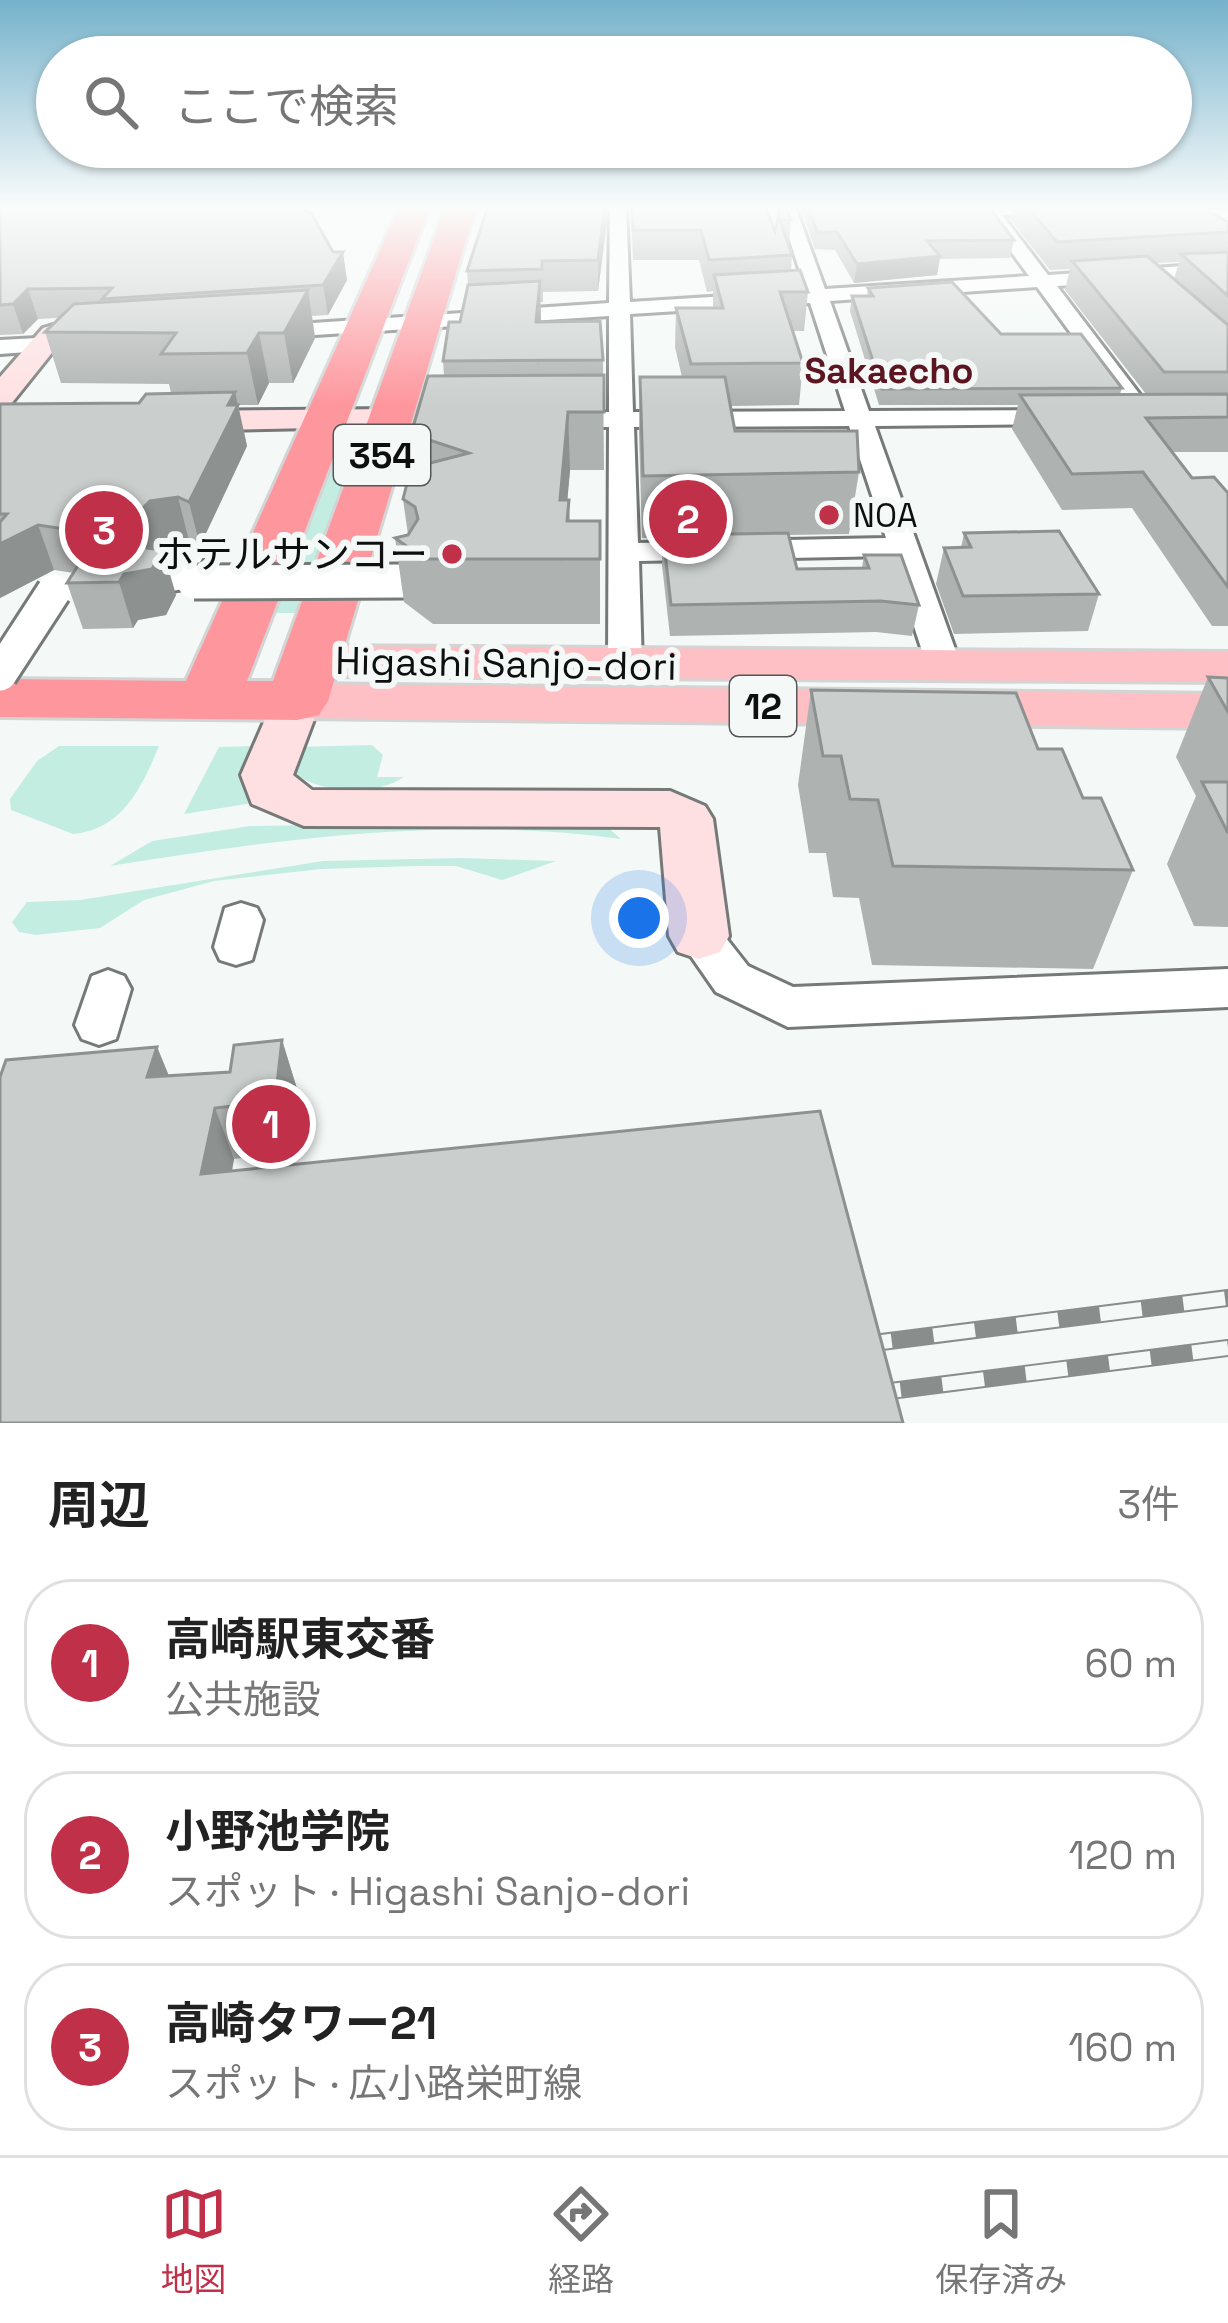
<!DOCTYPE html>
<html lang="ja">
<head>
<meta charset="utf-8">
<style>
  body { margin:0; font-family:"Space Grotesk","Noto Sans JP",sans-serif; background:#f2f2f2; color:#222 }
  .you { position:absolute; left:639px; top:918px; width:42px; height:42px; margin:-30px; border:9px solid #fff; border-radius:50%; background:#1a73e8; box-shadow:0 0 0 18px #1a73e833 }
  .badge { display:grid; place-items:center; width:78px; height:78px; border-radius:50%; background:#c13049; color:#fff; font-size:39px; font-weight:700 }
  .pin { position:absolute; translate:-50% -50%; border:6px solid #fff; box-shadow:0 3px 12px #0006 }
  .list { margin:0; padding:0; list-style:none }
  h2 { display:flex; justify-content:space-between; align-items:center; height:156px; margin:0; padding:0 48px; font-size:51px }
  h2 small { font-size:39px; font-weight:400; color:#767676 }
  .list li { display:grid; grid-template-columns:78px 1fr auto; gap:36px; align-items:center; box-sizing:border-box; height:168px; margin:0 24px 24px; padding:0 24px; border:3px solid #e0e0e0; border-radius:48px }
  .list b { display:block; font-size:45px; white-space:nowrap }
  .list p { margin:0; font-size:39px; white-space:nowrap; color:#767676 }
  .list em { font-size:39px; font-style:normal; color:#767676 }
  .icon { flex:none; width:66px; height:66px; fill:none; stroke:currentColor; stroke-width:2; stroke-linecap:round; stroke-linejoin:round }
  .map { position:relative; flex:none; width:1228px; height:1423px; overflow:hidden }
  .search { position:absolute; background:#fff; box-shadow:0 3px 9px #0004; left:36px; right:36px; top:36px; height:132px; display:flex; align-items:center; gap:30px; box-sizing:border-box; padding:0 42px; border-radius:66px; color:#767676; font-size:45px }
  .sheet { height:732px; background:#fff }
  nav { display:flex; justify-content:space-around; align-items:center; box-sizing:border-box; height:168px; border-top:3px solid #e0e0e0; background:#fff; font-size:33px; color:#767676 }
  nav a { display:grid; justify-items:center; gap:6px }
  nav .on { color:#c13049 }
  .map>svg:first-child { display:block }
  .green { fill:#c4ede2 }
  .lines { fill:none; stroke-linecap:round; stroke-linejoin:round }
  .street-casing { stroke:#757978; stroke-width:6 }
  .secondary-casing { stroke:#757978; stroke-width:6 }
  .primary-casing { stroke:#d4d4d4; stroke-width:6 }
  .highway-casing { stroke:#d4d4d4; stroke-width:6 }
  .street { fill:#fff; fill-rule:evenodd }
  .secondary { fill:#ffe0e2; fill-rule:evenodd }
  .primary { fill:#fec0c4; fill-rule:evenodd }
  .highway { fill:#fe969d; fill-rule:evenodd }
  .rail-casing { stroke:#898d8b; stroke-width:18 }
  .rail { stroke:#f4f9f7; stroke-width:14; stroke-dasharray:42; stroke-linecap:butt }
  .street-bridge-casing { stroke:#757978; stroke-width:39; stroke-linecap:butt }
  .street-bridge { stroke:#fff; stroke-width:33 }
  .wall { fill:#aeb2b1; fill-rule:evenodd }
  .shaded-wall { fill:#8d9190 }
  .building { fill:#cacfce; stroke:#8d9190; stroke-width:3 }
  .poi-dot { fill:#c13049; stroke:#f4f9f7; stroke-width:4.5 }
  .labels { text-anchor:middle; stroke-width:12; stroke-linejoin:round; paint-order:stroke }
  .far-poi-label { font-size:33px; fill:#0e100f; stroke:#f4f9f7; text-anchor:start }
  .far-neighbourhood-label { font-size:36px; font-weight:bold; fill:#5b1621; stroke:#f4f9f7 }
  .shield { fill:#f4f9f7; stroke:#535655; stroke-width:3 }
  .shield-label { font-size:36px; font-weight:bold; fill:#0e100f }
  .poi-label { font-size:39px; fill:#0e100f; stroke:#f4f9f7; text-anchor:end }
  .street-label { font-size:39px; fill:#0e100f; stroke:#f4f9f7 }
</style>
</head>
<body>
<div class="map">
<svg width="1228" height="1423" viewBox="0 0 1228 1423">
  <rect width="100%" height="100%" fill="#f4f9f7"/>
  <g class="green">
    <polygon points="339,449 355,449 299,613 273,613"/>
    <path d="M372,745L383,755L377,777H404C377,796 320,793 295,774L296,747Z"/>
    <path d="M59,746H159C142,787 122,830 73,834L11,810L10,799L37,761Z"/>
    <polygon points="256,746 259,802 184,814 219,747"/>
    <path d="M579,821L606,826L621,839C451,815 278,839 110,866L152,841L250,826Z"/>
    <polygon points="461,858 556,861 502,880 456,866 416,866 321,869 214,881 144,900 100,928 36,935 19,932 12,922 27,902 80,900 323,861"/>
  </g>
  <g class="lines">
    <defs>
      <g id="street">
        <path d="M610,206H626L630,302L806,291L779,206H795L825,289L1029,276L984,215L855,206L1057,207L1063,216L1002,215L1048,275L1228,263V275L1057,286L1157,417L1145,424L1136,422L1037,287L830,301L869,411L1063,410L1075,417L1063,424L875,426L960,663L943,673L926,663L891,556L639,561L642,666L625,676L608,666L609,427H560L548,420L560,413L609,412V316L268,338L257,332L268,326L609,303ZM810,303L845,411L633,412L630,314ZM849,426L886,538L638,543L634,427Z"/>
        <polygon points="1166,209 1228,210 1228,220 1160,218"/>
        <polygon points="75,336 86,343 83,348 0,354 0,340"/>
        <polygon points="190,545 205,554 183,589 172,591 161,589 156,582 169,563 159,555 163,549"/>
        <polygon points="241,903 257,908 263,920 252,960 236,965 220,960 214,947 225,908"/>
        <polygon points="699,919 715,924 748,966 793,987 1228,969 1228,1007 788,1027 716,992 677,936 683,924"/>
        <polygon points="108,970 124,976 131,989 116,1039 99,1045 82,1039 75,1025 92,976"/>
      </g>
      <g id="secondary">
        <polygon points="53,325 67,334 11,404 0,407 0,377 43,328"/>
        <polygon points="394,409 411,419 406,426 179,431 162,421 179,411"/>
        <polygon points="297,686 314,691 321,701 293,775 312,790 670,791 705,806 713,819 729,936 720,952 699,959 678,952 669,936 660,827 304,826 252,804 241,775 273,701 280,691"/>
      </g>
      <g id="primary">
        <polygon points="311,646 1228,652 1228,682 311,676 293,672 285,661 293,650"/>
        <polygon points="297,684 1228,694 1228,728 297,718 278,713 270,701 278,689"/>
      </g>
      <polygon id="highway" points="400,206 430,206 247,681 273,681 446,206 476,206 328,701 319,715 297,720 0,717 0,679 186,681"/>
    </defs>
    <use href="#street" class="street-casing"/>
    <use href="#secondary" class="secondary-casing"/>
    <use href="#primary" class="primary-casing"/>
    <use href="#highway" class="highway-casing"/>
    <use href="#street" class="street"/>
    <use href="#secondary" class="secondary"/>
    <use href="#primary" class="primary"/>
    <use href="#highway" class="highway"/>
    <defs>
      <g id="rail">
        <polyline points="850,1346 1228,1298"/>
        <polyline points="859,1395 1228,1348"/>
      </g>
    </defs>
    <use href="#rail" class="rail-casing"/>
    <use href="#rail" class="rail"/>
    <defs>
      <g id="street-bridge">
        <polyline points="194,582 405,581"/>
        <polyline points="0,674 54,591"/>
      </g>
    </defs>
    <use href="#street-bridge" class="street-bridge-casing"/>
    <use href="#street-bridge" class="street-bridge"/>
  </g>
  <g class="wall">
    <polygon points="0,206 299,206 298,208 347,280 328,315 312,316 315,338 293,383 269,383 258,405 238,405 247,446 200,546 189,541 162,545 159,549 176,595 166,615 138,620 133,628 83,629 67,583 74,573 54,570 0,598 0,404 139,403 171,393 169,384 61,383 45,332 60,318 38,319 23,334 0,335"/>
    <polygon points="488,206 609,206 598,291 543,292 543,302 540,302 541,322 603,360 604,470 570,470 567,500 569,500 570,521 600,521 600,624 433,624 404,602 395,538 408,535 403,499 415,467 411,434 444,375 443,361 460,322 468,286 467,271"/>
    <polygon points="631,206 765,206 775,231 781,206 791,220 789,245 792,255 791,271 808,292 804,331 793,331 803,363 799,405 731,406 735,431 859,472 849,534 788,535 797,569 862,568 864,555 919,605 912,636 876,632 670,636 662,565 663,538 642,538 639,434 640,377 682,377 675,347 676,308 713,308 713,291 707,292 699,260 633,260"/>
    <polygon points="800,206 988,206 1014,240 1010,258 940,259 937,275 854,283 835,250 815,249"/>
    <path d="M1013,206H1198L1228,222V452H1173L1192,478L1228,493V626H1212L1132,508L1062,510L1012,429L1018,405H879L850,311L852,296H867L868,288L1001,334L1122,388L1120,394H1146L1065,290L1070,269L1050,270L1010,219ZM1179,262L1174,279L1156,263Z"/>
    <polygon points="964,533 1099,594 1088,631 954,634 936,584 944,548 961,548"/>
    <polygon points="1208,677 1228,678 1228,927 1194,926 1167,864 1196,796 1176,757"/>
    <polygon points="811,690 1038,749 1083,798 1133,870 1093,969 872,965 859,898 833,897 826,853 809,853 798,785"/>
    <polygon points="282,1040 298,1092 292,1152 234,1159 232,1171 0,1423 157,1047 169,1076 230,1072"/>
  </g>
  <g class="shaded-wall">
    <polygon points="605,206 609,206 598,291 598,260"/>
    <polygon points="343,252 347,280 328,315 323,285"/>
    <polygon points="940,256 937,275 854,283 857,264"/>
    <polygon points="540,281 541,323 538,366 536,322"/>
    <polygon points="28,289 38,319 23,334 13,304"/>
    <polygon points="308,290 315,338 293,383 284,333"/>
    <polygon points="259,333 269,383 258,405 247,353"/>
    <polygon points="235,392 247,446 200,546 189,502 228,405"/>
    <polygon points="568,412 570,470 562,563 560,500"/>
    <polygon points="178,497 189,541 162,545 159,549 163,550 176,595 166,615 138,620 133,628 119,582 139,540 143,508 150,501"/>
    <polygon points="38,525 54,570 0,598 0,544"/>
    <polygon points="282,1040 298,1092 292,1152 275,1101"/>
    <polygon points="157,1047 178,1098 147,1077"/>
    <polygon points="215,1108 234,1159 222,1224 201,1174"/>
  </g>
  <g class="building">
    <polygon points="0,206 293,206 311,213 333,252 343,252 323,285 102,299 112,288 28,289 13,304 0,305"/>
    <polygon points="488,206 605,206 598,260 542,261 542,269 467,271"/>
    <polygon points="632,206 765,206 775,231 781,206 786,206 791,220 780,220 792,255 709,260 701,230 633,230"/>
    <polygon points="808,206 988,206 1014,240 927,241 940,256 857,264 837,232 817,232"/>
    <polygon points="1027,206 1198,206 1228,222 1228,232 1057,242"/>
    <polygon points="1228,252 1228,296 1181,254"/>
    <polygon points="1147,256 1228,325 1228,372 1164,372 1072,261"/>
    <polygon points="800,270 808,292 780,292 803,363 691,364 676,308 723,308 714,275"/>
    <polygon points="540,281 536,322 600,321 603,360 443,361 449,322 460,322 468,285"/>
    <polygon points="952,282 1001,334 1081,334 1122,388 882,389 852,296 873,296 868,288"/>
    <polygon points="308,290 284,333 259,333 247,353 161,354 176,333 45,332 74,304"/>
    <polygon points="604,375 604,412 568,412 560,500 569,500 567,521 600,521 600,559 425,559 395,538 408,535 418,519 415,507 403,499 411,468 469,453 411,434 428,376"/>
    <polygon points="640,377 725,377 735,431 857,431 859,472 643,476"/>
    <polygon points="235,392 228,405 238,405 189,502 178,497 150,501 143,508 150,519 139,540 147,548 163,550 152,569 124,574 119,582 67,583 98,534 38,525 0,544 0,522 7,514 0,514 0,404 139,403 146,394"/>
    <polygon points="1228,394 1228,417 1146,418 1192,478 1214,477 1228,493 1228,587 1143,472 1072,474 1020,395"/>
    <polygon points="1059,531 1099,594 963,596 944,548 971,547 964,533"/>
    <polygon points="788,533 797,569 869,568 864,555 901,555 919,605 881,601 671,605 663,535"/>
    <polygon points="1208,677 1228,678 1228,712"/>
    <polygon points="811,690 1016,693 1038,749 1062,749 1083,798 1101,798 1133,870 893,866 878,800 850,799 841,756 823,756"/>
    <polygon points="1202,782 1228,782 1228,833"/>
    <polygon points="282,1040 275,1101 215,1108 201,1174 820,1111 903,1423 0,1423 0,1077 6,1060 157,1047 147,1077 230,1072 234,1045"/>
  </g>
  <linearGradient id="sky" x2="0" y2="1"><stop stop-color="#76b2cb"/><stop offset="0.51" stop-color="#fafcfb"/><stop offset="1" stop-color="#fafcfb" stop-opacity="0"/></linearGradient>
  <rect width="1228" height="406" fill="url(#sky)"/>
  <g class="poi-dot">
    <circle cx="829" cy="515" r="12"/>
    <circle cx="452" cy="554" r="12"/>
  </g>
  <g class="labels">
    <g class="far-poi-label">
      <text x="853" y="527">NOA</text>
    </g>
    <g class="far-neighbourhood-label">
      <text x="889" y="383">Sakaecho</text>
    </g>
    <g class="shield">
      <rect x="334" y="425" width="96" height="60" rx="9"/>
      <rect x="730" y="676" width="66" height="60" rx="9"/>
    </g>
    <g class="shield-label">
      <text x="382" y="468">354</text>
      <text x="763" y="719">12</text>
    </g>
    <g class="poi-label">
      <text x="428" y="568">ホテルサンコー</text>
    </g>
    <g class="street-label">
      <text transform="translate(506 663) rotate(1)" y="14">Higashi Sanjo-dori</text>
    </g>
  </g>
</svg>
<div class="you"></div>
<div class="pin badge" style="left:271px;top:1124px">1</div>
<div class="pin badge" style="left:688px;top:519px">2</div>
<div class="pin badge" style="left:104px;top:530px">3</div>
<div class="search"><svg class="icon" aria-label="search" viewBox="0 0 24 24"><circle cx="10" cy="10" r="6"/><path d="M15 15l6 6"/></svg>ここで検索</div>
</div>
<section class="sheet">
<h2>周辺<small>3件</small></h2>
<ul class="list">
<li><span class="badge">1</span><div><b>高崎駅東交番</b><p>公共施設</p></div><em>60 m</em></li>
<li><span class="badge">2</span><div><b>小野池学院</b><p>スポット · Higashi Sanjo-dori</p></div><em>120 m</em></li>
<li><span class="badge">3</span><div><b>高崎タワー21</b><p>スポット · 広小路栄町線</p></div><em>160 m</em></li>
</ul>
</section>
<nav>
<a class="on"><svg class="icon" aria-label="map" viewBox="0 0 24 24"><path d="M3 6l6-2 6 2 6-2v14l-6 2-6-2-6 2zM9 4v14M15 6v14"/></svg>地図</a>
<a><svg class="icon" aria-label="directions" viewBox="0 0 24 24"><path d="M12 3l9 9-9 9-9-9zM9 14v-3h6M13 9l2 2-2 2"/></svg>経路</a>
<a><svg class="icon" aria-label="saved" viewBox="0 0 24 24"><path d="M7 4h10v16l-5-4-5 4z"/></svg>保存済み</a>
</nav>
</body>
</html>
